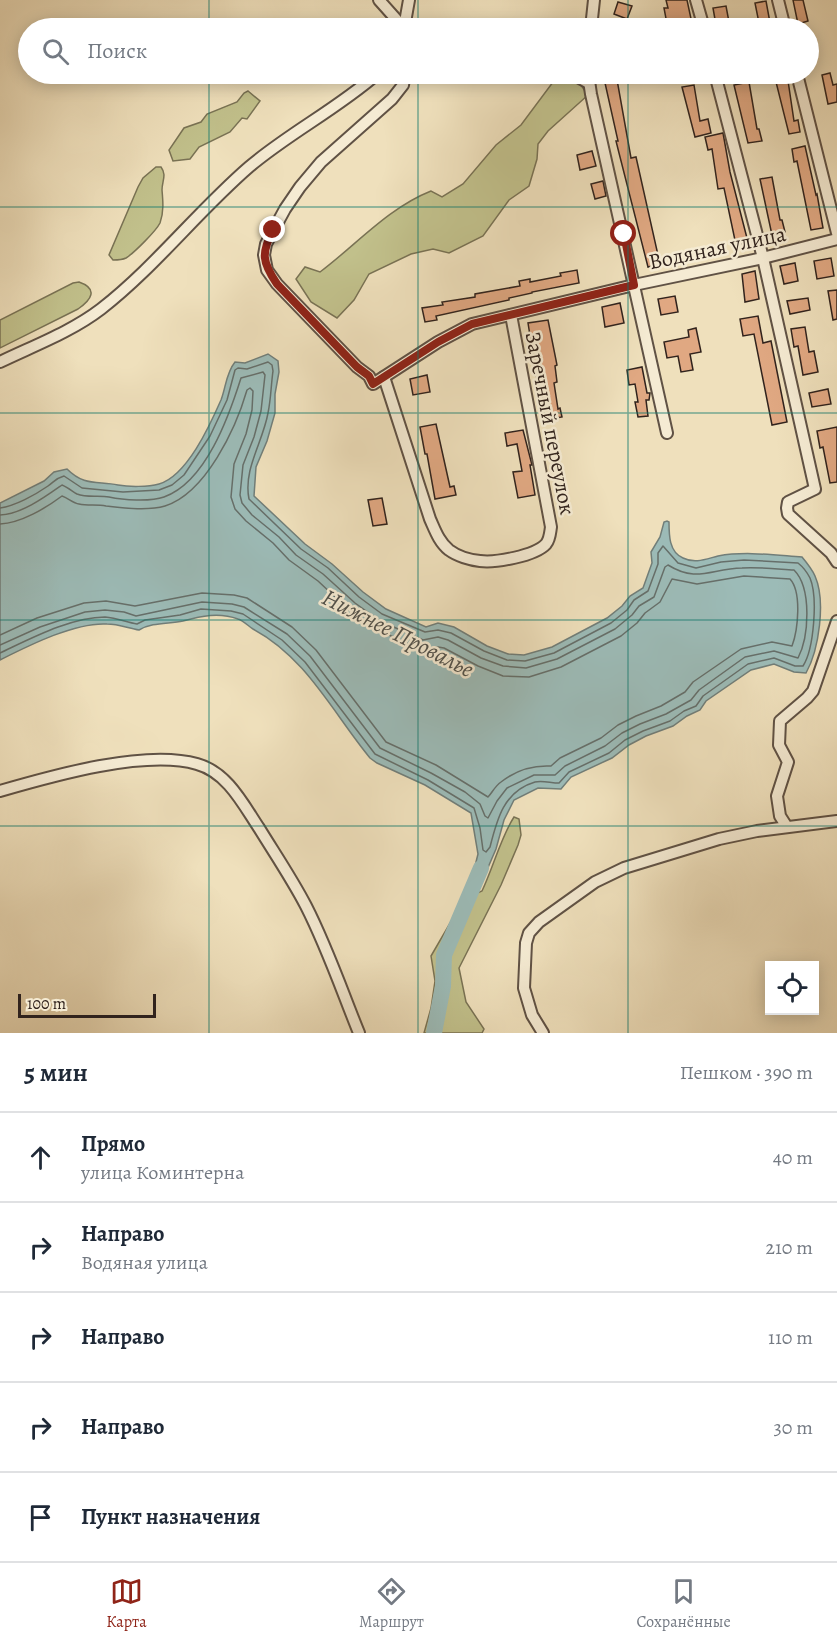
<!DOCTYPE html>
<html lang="ru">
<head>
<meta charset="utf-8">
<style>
  body { margin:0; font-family:Alegreya,serif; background:#f2f2f3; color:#1f2937 }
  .controls { position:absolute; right:18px; bottom:18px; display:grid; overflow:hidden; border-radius:0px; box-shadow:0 3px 15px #0003 }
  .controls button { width:54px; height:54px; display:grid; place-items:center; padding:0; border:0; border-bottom:2px solid #e0e1e3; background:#fff; color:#1f2937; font:30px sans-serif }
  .scale { position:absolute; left:18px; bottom:15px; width:138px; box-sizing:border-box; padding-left:6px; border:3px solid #31231d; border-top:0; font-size:16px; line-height:21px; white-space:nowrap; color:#31231d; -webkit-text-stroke:4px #f5ebd3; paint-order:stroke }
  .stop { position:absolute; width:18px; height:18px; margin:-14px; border:4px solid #8f2418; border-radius:50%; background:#fff }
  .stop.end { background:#8f2418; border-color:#fff; box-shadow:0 2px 6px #0008 }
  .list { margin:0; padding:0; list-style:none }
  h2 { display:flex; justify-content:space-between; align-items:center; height:78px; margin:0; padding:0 24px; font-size:26px }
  h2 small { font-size:20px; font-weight:400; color:#747a83 }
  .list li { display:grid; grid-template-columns:39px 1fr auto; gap:18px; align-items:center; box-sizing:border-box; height:90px; padding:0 24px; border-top:2px solid #e0e1e3 }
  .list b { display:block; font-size:22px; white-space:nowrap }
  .list p { margin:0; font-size:20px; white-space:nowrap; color:#747a83 }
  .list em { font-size:20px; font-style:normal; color:#747a83 }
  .icon { flex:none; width:33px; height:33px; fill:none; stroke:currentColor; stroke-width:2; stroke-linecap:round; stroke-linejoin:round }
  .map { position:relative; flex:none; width:837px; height:1033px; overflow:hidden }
  .search { position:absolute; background:#fff; box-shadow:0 3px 15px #0003; left:18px; right:18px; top:18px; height:66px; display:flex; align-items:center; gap:15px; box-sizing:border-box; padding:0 21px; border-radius:33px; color:#747a83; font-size:22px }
  .sheet { height:528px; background:#fff }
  nav { display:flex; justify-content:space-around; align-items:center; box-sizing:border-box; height:84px; border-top:2px solid #e0e1e3; background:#fff; font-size:16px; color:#747a83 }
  nav a { display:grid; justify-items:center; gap:3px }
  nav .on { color:#8f2418 }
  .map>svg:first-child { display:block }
  .green { fill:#c1c08b; stroke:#797254; stroke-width:1.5 }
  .water { fill:#9cbbb7; stroke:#717e79; stroke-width:1.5 }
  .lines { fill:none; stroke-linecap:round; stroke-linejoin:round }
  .shore { stroke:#666f6a; stroke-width:1.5 }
  .river { stroke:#9cbbb7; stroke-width:16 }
  .building { fill:#e0a882; stroke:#31231d; stroke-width:1.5 }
  .minor-casing { stroke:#605245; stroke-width:14 }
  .minor { stroke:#f5ebd3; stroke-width:10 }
  .route { stroke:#8f2418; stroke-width:8 }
  .grid { fill:none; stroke:#0f766e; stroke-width:1.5; stroke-opacity:0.55 }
  .labels { text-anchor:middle; stroke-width:5; stroke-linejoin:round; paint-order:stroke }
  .street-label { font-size:22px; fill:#31231d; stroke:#f5ebd3 }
  .water-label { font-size:24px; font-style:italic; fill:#51514b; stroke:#f5ebd3 }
</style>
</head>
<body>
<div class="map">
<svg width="837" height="1033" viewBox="0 0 837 1033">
  <rect width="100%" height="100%" fill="#efe0bc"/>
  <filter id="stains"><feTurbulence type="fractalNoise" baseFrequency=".00333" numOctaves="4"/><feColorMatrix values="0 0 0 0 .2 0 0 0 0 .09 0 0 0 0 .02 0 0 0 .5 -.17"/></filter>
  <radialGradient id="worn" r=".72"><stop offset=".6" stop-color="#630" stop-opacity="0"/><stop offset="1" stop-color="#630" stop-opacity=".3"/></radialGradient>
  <g class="green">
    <path d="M559,74H573L588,95L548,131L538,144L537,159L529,186L509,200L483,236L449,253L433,249L411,254L369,274L354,300L337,318L311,302L296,279L305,267L320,272C356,245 388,208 431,191L442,197L463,184L496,145L521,125Z"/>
    <polygon points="248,91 260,101 247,119 242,118 230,132 199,147 190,159 173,161 169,150 184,128 201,122 207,114 237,102 244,93"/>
    <path d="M156,167H161C167,175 162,181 162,190C163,201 164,212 160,223C156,231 134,253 126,258C122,260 118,260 113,260L109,255L138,187L143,178Z"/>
    <path d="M79,282C99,289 91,300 78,309L0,348V320L73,283Z"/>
    <path d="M514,817L519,819L521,835L518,845L501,885L459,968L466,1002L484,1029L482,1033H424L431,1008L435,981L431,956L464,899L482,891C493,868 501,837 514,817Z"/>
  </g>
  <path class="water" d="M268,354L278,361L279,372L275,394V413L267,441L256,467L254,496L305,544L332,564L363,592L386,609L426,627L438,623L454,627L487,646L508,654L524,655L552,647L607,618L622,606L630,596L643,588L652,563L651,552L660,537L664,522L667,521L669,522C669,535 669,552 683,558C695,564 706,559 718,556C745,551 774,555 802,557C807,563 812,569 815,576C826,601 819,650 806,673L794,672L774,664L751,670L706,701L700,710L687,716L673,726L646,736L629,745L612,758L571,777L561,789L538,788L514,800L504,820L496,849L480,886L474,888L471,882L478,854L471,813L425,785L377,763L370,758C333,713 306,657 253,629C248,626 244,621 238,619C219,612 201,616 183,621C169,624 152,622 139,630C128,628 118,624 107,624C75,622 28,646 0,660V503L44,481L54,472L67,469C84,486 96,481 118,485C129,487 148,487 159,484C187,476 210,425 221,400C226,387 226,373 235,362L245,363Z"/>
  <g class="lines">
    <g class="shore">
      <path d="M0,508C15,506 35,495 48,486C54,482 56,478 64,476L82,488L123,492L159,490L172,485L184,475L210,436L227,400L235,370L238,368L247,369L268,362L272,365L273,371C271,385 271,399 268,413C263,442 243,469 249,499L301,549L328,568L359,597L382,614L425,632L438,630L451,633L484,651L507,660L525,661L554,653L611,623L627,610L634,600L648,591L658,564V553L663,546L678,563L696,568L721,562L744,560L798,563C803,567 807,572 810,578C818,597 814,649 803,666H795L774,658L748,664L703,696L696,706L684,711L670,721L643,731L625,740L609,753L569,772L559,783C551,783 542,780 535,782C504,791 497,819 490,847L486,852L483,850L480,828L474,808L428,780L375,754L305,662L282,640L243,614L231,611L201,609L180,615L145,620L137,624C126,622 117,618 105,617C71,617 30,639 0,653"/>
      <path d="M0,515C22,514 45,497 62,485C67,487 72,491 77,494C87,498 99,495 109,497C123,500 150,502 164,497C206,482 229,416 241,378L263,372L265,375L261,411L254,437L243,465L240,495L242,503L252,515L279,537L296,555L323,574L355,603L380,621L423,640L438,637L448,640L481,658L503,666L526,668L557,659L615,629L632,615L639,606L654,597L665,567L668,565C697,583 710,569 742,568C759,567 777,569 794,570C812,588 809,637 798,658L774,651L745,657L699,690L691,700L666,714L640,724L622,733L605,746L565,766L555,775H534L507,788L497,801L488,818L485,816L480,804L465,792L431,773L380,748L310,656L287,634L244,607L232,604L202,602L136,616L124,612L105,610L85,612L40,627L0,645"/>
      <path d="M0,524C21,523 46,508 62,496C68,498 73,503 79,504C88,506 97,504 106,506C124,508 148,511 165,506C206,493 236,428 247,390L250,388L253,391L252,410L246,434L234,464L231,497L235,509L246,521L273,543L289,560L318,581L349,610L373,627L403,642L423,649L438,647L444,648L478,666L503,676L529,677L561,667L621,636L637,623L645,613L660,602L672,579L697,584L744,576L790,579C802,592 798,630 792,646L772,642L741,649L693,682L685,692L661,706L636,716L618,725L601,738L560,758L551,766C532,765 516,770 501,782C495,786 492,793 488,797L436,765L386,742L316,650L292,627L247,598L234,595L202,593L135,606L106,601L84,603L37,618L0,635"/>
    </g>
    <polyline class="river" points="434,1033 443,986 444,955 481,868"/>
  </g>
  <g class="building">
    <polygon points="666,0 687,0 693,28 676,28 674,23 667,24 664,8 668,8"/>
    <polygon points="793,0 803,0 808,21 798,24"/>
    <polygon points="766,1 771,28 760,28 755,3"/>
    <polygon points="618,2 632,6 627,19 614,14"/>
    <polygon points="726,6 729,22 716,25 713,8"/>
    <polygon points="830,73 833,85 837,84 837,102 828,104 822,75"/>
    <polygon points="603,74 616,74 631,158 636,157 660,264 648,267 619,153 616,141 618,141"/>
    <polygon points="774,74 787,74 794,121 798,120 800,132 789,134"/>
    <polygon points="749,82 757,129 759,129 762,141 748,143 734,85"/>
    <polygon points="694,85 700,121 708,119 711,133 695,137 682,87"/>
    <polygon points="723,133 730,172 748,242 736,245 724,188 718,189 712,149 708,150 705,137"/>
    <polygon points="805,146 816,195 817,194 823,228 811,230 797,161 794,162 792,149"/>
    <polygon points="592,151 596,166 580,170 577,155"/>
    <polygon points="772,177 780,220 782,220 785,232 772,235 760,179"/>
    <polygon points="603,181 606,196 595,199 591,184"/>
    <polygon points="831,258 834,276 817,279 814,261"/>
    <polygon points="795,263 798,281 784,284 780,266"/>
    <polygon points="577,270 579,283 532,292 532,293 509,298 509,300 436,316 437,320 425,322 422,308 443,305 442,302 475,297 475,294 520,286 519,281 530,279 530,282 561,276 560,273"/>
    <polygon points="755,271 759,299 745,302 742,274"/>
    <polygon points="837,290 837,319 833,320 828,291"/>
    <polygon points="675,296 678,312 661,315 658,299"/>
    <polygon points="808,298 810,310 790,314 787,301"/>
    <polygon points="620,303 624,323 605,327 602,307"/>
    <polygon points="758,316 763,343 771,341 787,422 772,425 754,334 743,336 740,319"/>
    <polygon points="548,320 557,365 555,366 557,382 554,383 558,409 560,408 562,417 545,420 543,412 545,411 540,386 538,386 528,323"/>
    <polygon points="805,327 809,352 814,351 818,372 803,375 798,346 794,347 791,329"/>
    <polygon points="696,328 701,352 690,354 693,370 681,372 678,356 667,358 664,342 689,337 688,330"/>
    <polygon points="642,367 647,393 650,393 649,400 646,400 648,416 638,417 635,402 638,402 635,384 629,385 627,370"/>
    <polygon points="427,375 430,392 413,395 410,379"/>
    <polygon points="828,389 831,404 812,407 809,393"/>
    <polygon points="436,424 450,487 454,486 456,495 435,499 427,454 425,454 420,427"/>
    <polygon points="837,427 837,482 830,483 823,447 820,448 817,431"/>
    <polygon points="523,430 532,465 530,465 535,495 518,498 513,472 522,471 517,444 507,446 505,433"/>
    <polygon points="382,498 387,524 373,526 368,500"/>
  </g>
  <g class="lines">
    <defs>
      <g id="minor">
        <polyline points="379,0 404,28"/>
        <polyline points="696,0 704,28"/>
        <polyline points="778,0 785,28"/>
        <polyline points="404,28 409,0"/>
        <polyline points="591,28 594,0"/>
        <polyline points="405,74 403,85 392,99 321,162 300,187 285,209 266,244 264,255 267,270 277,284 357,367 369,376 373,384 438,342 472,324 634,285 763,258 837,239"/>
        <polyline points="575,74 578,77 589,83"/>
        <polyline points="588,74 591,94 667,433"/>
        <polyline points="715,74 763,258 815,489 788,502 787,508 788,514 831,553 837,562"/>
        <polyline points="797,74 837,233"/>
        <path d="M0,362C33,346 71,332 101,309C155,267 197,212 249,167C289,133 337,109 377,74"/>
        <path d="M384,377L430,519C435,530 439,542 449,550C457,556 470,560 480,561C495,563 535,556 546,544C550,539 550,533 551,527L511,315"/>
        <path d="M0,791C52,776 145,749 197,764C227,772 243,804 259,828C275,854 292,879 306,906C327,947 342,991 359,1033"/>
        <polyline points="787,827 780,816 777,796 788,762 779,745 780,721 807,698 813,691 837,621"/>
        <polyline points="543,1033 532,1015 524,988 526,943 529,933 539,922 595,882 624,868 719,839 757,831 837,821"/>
      </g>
    </defs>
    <use href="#minor" class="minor-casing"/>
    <use href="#minor" class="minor"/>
  </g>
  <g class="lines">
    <path class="route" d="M273,230C261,253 262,262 277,284L357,367L369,376L373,384L438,342L472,324L634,285L624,234"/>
  </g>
  <path class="grid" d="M209,0V28M418,0V28M628,0V28M209,74V1033M418,74V1033M628,74V1033M0,207H837M0,413H837M0,620H837M0,826H837"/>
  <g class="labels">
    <g class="street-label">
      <text transform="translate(717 247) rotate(-12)" y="8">Водяная улица</text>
      <text transform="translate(551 423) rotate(79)" y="8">Заречный переулок</text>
    </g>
    <g class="water-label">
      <text transform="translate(398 633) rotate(27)" y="8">Нижнее Провалье</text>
    </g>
  </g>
  <rect width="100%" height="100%" filter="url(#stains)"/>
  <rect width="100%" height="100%" fill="url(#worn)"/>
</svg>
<div class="controls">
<button><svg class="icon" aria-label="locate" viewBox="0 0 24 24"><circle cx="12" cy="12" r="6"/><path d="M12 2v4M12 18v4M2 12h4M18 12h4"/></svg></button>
</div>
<div class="scale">100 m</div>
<div class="stop" style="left:624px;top:234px"></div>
<div class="stop end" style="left:273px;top:230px"></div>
<div class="search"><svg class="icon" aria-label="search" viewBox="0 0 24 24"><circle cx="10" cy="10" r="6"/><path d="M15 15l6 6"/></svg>Поиск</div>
</div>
<section class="sheet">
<h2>5 мин<small>Пешком · 390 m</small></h2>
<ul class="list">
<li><svg class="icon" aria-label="ahead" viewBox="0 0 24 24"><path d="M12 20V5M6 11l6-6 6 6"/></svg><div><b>Прямо</b><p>улица Коминтерна</p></div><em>40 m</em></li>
<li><svg class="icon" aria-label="right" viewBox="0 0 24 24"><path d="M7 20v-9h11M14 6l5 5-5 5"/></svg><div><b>Направо</b><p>Водяная улица</p></div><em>210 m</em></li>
<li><svg class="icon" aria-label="right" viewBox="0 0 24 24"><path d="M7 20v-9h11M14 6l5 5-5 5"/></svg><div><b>Направо</b></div><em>110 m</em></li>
<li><svg class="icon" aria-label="right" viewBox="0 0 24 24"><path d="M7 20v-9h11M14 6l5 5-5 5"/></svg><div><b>Направо</b></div><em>30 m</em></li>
<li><svg class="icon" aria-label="arrive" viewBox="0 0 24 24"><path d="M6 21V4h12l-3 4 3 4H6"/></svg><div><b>Пункт назначения</b></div></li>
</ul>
</section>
<nav>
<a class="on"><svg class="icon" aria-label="map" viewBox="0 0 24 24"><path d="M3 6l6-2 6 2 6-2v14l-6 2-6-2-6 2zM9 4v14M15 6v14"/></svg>Карта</a>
<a><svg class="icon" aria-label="directions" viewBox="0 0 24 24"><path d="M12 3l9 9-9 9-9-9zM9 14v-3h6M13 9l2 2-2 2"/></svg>Маршрут</a>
<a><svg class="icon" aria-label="saved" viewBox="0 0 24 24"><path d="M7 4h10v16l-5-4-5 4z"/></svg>Сохранённые</a>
</nav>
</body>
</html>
